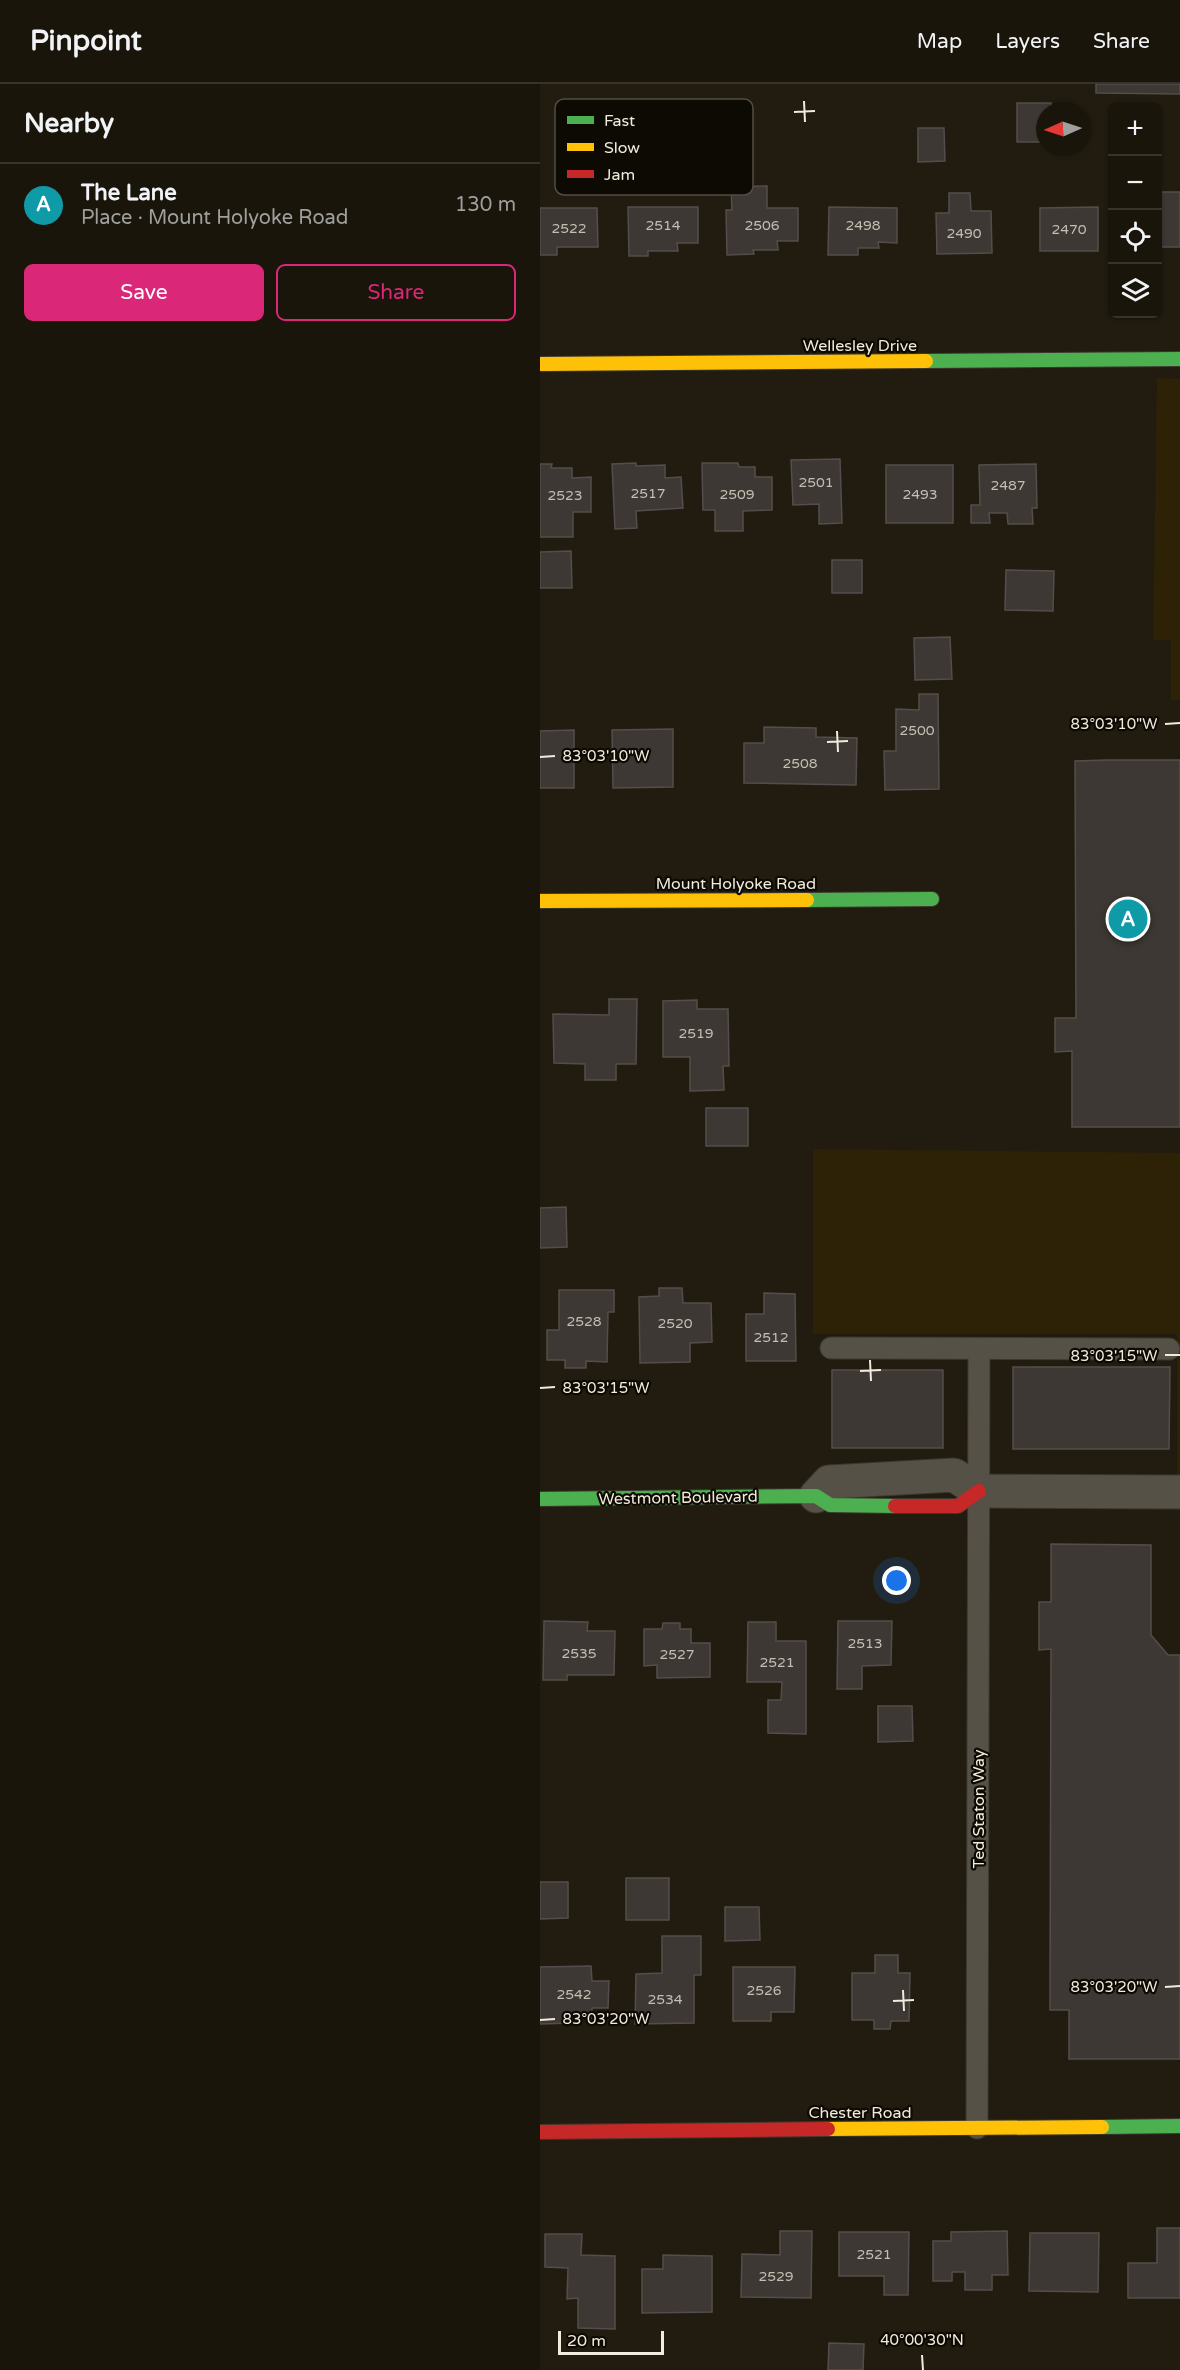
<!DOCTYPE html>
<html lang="en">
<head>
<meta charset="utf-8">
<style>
  body { margin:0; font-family:"Varela Round",sans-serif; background:#221e14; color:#f1f3f6 }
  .controls { position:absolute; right:18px; top:18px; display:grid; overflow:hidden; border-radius:9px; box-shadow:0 2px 4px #0004 }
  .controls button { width:54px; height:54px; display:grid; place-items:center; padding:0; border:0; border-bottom:2px solid #37342c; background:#19150b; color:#f1f3f6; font:30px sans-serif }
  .compass { position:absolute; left:496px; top:18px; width:54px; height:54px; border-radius:50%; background:#19150b; box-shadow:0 2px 4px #0004; rotate:267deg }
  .scale { position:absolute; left:18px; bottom:15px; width:106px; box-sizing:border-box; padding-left:6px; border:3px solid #f1ebdd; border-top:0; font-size:16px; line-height:21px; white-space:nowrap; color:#f1ebdd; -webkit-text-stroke:4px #0d0903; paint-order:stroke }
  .you { position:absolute; left:357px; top:1497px; width:21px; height:21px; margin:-15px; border:4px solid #fff; border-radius:50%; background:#1a73e8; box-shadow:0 0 0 9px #1a73e833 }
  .badge { display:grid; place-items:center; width:39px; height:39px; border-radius:50%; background:#db2777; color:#fff; font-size:20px; font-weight:700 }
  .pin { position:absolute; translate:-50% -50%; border:3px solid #fff; box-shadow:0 2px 6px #0006 }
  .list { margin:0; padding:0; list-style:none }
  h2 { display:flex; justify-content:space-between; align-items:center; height:78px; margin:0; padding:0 24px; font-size:26px }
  h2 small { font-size:20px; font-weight:400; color:#9f9f9d }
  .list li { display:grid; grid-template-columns:39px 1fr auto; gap:18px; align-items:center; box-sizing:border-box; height:84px; padding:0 24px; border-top:2px solid #37342c }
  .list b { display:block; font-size:22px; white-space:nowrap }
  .list p { margin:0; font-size:20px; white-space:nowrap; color:#9f9f9d }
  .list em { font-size:20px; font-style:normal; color:#9f9f9d }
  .actions { display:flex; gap:12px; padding:18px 24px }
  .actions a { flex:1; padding:14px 0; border:2px solid #db2777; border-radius:9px; text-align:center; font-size:21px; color:#db2777 }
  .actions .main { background:#db2777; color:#fff }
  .icon { flex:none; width:33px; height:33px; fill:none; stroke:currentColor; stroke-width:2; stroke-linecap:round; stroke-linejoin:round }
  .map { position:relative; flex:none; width:640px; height:2286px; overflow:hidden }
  header { display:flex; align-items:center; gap:36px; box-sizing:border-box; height:84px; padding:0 30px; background:#19150b; border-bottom:2px solid #37342c }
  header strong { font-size:28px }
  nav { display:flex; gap:33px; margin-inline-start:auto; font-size:21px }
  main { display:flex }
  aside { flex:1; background:#19150b }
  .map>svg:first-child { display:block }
  .built { fill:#2d2205 }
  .building { fill:#3d3834; stroke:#544d4b; stroke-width:1.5 }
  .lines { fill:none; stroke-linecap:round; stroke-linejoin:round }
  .lane-casing { stroke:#3c382e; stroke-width:23 }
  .street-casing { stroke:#3c382e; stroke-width:35 }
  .fast-casing { stroke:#3c382e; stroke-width:16 }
  .slow-casing { stroke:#3c382e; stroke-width:16 }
  .jam-casing { stroke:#3c382e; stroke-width:16 }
  .lane { stroke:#555147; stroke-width:21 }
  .street { stroke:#555147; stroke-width:33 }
  .fast { stroke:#4caf50; stroke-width:14 }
  .slow { stroke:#ffc107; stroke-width:14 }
  .jam { stroke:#c62828; stroke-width:14 }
  .ticks { fill:none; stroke:#f1ebdd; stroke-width:2 }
  .labels { text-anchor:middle; stroke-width:4.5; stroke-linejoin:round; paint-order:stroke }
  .number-label { font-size:14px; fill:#c4beb3 }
  .street-label { font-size:16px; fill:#f1ebdd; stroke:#0d0903 }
  .key { fill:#0d0903; stroke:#514d44; stroke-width:1.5 }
  .key-label { font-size:16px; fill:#f1ebdd }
  .ticks-label { font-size:15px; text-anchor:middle; fill:#f1ebdd; stroke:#0d0903; stroke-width:4.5; stroke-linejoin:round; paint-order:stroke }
</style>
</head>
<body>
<header>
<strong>Pinpoint</strong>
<nav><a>Map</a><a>Layers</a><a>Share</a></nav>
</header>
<main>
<aside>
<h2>Nearby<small></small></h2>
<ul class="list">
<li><span class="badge" style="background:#0f9aa8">A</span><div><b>The Lane</b><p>Place · Mount Holyoke Road</p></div><em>130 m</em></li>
</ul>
<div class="actions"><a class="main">Save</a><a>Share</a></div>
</aside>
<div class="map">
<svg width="640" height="2286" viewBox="0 0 640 2286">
  <rect width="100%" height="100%" fill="#211c0f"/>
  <g class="built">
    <polygon points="617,294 640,295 640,616 631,616 631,556 613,556"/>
    <polygon points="273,1065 640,1069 640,1408 637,1408 637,1250 273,1250"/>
  </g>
  <g class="building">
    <polygon points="556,0 640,0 640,10 556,9"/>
    <polygon points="477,19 511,19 512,27 505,27 505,58 477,58"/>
    <polygon points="378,44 404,44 405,77 378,78"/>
    <polygon points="227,102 227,124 258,124 258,157 237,157 238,166 213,166 214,170 187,171 186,126 192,126 191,103"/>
    <rect x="618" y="108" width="22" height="55"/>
    <polygon points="409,109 430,109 431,127 451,127 452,169 397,170 396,129 409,129"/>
    <polygon points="88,123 158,123 158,159 137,159 138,167 108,167 108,172 89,172"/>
    <polygon points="289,123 357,124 357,159 338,158 339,164 318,164 318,171 288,171"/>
    <polygon points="558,123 558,167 500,167 500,124"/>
    <polygon points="0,124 57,124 58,163 17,163 17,171 0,171"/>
    <polygon points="300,375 302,439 279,440 279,420 253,421 251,376"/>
    <polygon points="96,379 96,382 125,381 125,394 141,393 143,424 96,427 97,444 75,445 72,380"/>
    <polygon points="162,379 198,379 199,383 215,383 215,393 232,393 232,426 203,427 203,447 175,447 175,426 163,426"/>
    <polygon points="0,380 12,380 11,384 32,384 32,394 51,393 51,428 33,428 33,453 0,453"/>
    <polygon points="496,380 497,424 492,424 493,440 468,440 467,429 449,429 450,439 431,439 431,421 440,421 439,381"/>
    <rect x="346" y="381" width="67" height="58"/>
    <polygon points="31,467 32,504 0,504 0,468"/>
    <rect x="292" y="476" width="30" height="33"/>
    <polygon points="466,486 514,487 513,527 465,526"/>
    <polygon points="410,553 412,595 375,596 374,554"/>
    <polygon points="379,610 398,610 399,705 345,706 344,667 356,667 356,625 379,626"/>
    <polygon points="224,643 276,644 276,653 317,654 316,701 204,699 204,659 224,659"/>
    <polygon points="133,645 133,703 73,704 72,646"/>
    <polygon points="34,646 34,704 0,704 0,647"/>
    <polygon points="567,676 640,676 640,1043 532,1043 532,967 515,968 515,934 536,934 535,677"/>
    <polygon points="69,915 97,915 96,980 76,980 76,996 45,996 45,980 14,979 13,930 69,931"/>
    <polygon points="157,916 157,925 188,925 189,982 183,982 184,1006 150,1007 150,973 123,973 123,917"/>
    <rect x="166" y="1024" width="42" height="38"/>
    <polygon points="26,1123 27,1163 0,1164 0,1124"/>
    <polygon points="119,1204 142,1204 143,1219 171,1219 172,1258 150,1259 150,1278 100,1279 99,1213 119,1212"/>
    <polygon points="19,1206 74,1206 74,1228 68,1228 67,1278 46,1277 46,1284 25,1284 25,1276 7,1276 7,1246 19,1246"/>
    <polygon points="224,1209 255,1210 256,1277 206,1277 206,1230 224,1230"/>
    <polygon points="473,1283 630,1283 629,1365 473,1365"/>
    <rect x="292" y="1286" width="111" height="78"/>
    <polygon points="511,1460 611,1461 611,1551 628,1571 640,1571 640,1975 529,1975 529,1926 510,1926 511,1565 499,1566 499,1518 511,1518"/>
    <polygon points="4,1537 48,1538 47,1547 75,1547 74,1591 27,1591 27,1596 3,1596"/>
    <polygon points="298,1537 352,1537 351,1581 322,1582 322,1605 297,1605"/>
    <polygon points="208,1538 236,1538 236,1557 266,1557 266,1650 228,1649 228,1616 241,1616 242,1598 207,1598"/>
    <polygon points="123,1539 140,1539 140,1545 151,1545 151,1559 170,1559 170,1593 117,1594 117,1581 104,1582 104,1545 122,1545"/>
    <polygon points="338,1622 372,1622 373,1657 338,1658"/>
    <rect x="86" y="1794" width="43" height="42"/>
    <polygon points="0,1798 28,1798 28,1834 0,1835"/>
    <polygon points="185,1823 219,1823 220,1856 185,1857"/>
    <polygon points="122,1852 161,1852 161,1891 154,1891 154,1939 95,1940 96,1890 122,1889"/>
    <polygon points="335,1871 358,1871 358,1889 370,1889 369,1937 351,1937 350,1945 334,1945 334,1936 312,1936 312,1889 335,1889"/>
    <polygon points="51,1882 52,1897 69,1897 68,1924 52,1924 52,1934 30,1934 31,1939 0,1940 0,1883"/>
    <polygon points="193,1883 255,1883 254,1928 231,1928 231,1937 193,1937"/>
    <polygon points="617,2144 640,2144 640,2214 588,2214 588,2179 617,2179"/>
    <polygon points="240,2147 272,2147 271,2214 201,2213 202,2170 240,2171"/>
    <polygon points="467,2147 468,2191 452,2191 452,2206 425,2206 425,2188 412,2188 412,2197 393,2197 393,2157 411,2157 411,2148"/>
    <polygon points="299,2148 369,2148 368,2211 344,2211 344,2192 299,2192"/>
    <polygon points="490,2149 559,2149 558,2208 489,2207"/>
    <polygon points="5,2150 42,2150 41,2171 75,2172 75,2245 38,2244 38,2214 27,2215 28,2184 5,2183"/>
    <polygon points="123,2171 172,2172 172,2228 102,2229 102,2185 123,2185"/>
    <polygon points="289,2259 324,2260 323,2286 288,2286"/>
  </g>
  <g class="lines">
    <defs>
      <g id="lane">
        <polyline points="291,1264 629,1265"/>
        <polyline points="437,2044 439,1265"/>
      </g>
      <polyline id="street" points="276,1412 289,1398 414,1391 439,1407 640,1408"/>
      <g id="fast">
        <polyline points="386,277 640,275"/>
        <polyline points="267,816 392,815"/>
        <polyline points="0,1415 276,1412 290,1421 355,1422"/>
        <polyline points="562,2043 640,2042"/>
      </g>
      <g id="slow">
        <polyline points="0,280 386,277"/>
        <polyline points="0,817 267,816"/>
        <polyline points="288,2045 562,2043"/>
      </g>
      <g id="jam">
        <polyline points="355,1422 418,1422 439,1407"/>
        <polyline points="0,2048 288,2045"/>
      </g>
    </defs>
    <use href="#lane" class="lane-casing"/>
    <use href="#street" class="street-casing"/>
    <use href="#fast" class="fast-casing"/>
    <use href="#slow" class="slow-casing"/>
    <use href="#jam" class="jam-casing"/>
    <use href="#lane" class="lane"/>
    <use href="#street" class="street"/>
    <use href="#fast" class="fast"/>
    <use href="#slow" class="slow"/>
    <use href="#jam" class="jam"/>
  </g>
  <path class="ticks" d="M264,17L265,38M254,28L275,27M625,640L640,639M297,647L298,668M287,658L308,657M0,673L15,672M625,1271H640M330,1276L331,1297M320,1287L341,1286M0,1304L15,1303M625,1903L640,1902M363,1906L364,1927M353,1917L374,1916M0,1936L15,1935M382,2271L383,2286"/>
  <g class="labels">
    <g class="number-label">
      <text x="123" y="146">2514</text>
      <text x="222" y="146">2506</text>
      <text x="323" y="146">2498</text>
      <text x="29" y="149">2522</text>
      <text x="529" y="150">2470</text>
      <text x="424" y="154">2490</text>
      <text x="276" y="403">2501</text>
      <text x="468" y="406">2487</text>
      <text x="108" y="414">2517</text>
      <text x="197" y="415">2509</text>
      <text x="380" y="415">2493</text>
      <text x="25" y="416">2523</text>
      <text x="377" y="651">2500</text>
      <text x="260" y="684">2508</text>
      <text x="156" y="954">2519</text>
      <text x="44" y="1242">2528</text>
      <text x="135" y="1244">2520</text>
      <text x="231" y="1258">2512</text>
      <text x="325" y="1564">2513</text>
      <text x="39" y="1574">2535</text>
      <text x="137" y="1575">2527</text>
      <text x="237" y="1583">2521</text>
      <text x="224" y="1911">2526</text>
      <text x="34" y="1915">2542</text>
      <text x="125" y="1920">2534</text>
      <text x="334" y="2175">2521</text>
      <text x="236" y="2197">2529</text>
    </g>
    <g class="street-label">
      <text x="320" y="267">Wellesley Drive</text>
      <text x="196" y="805">Mount Holyoke Road</text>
      <text transform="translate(138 1413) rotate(-1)" y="6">Westmont Boulevard</text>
      <text transform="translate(438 1725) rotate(-90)" y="6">Ted Staton Way</text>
      <text x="320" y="2034">Chester Road</text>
    </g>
  </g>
  <rect x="15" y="15" width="198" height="96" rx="9" class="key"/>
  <rect x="27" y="32" width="27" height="8" fill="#4caf50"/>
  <rect x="27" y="59" width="27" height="8" fill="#ffc107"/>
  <rect x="27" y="86" width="27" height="8" fill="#c62828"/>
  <g class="key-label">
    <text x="64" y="42">Fast</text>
    <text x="64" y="69">Slow</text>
    <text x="64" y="96">Jam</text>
  </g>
  <g class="ticks-label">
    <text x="574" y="645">83°03'10"W</text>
    <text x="66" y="677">83°03'10"W</text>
    <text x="574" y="1277">83°03'15"W</text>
    <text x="66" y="1309">83°03'15"W</text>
    <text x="574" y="1908">83°03'20"W</text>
    <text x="66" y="1940">83°03'20"W</text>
    <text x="382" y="2261">40°00'30"N</text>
  </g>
</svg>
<div class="controls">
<button>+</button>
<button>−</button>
<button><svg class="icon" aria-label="locate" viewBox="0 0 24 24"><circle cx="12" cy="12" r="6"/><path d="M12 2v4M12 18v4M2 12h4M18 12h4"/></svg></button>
<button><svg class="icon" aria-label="layers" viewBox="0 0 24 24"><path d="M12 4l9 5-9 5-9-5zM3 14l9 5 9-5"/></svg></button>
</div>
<svg class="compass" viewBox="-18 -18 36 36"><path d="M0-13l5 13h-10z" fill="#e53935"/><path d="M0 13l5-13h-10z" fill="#9f9f9d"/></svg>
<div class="scale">20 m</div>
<div class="you"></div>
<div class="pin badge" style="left:588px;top:835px;background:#0f9aa8">A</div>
</div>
</main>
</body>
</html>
